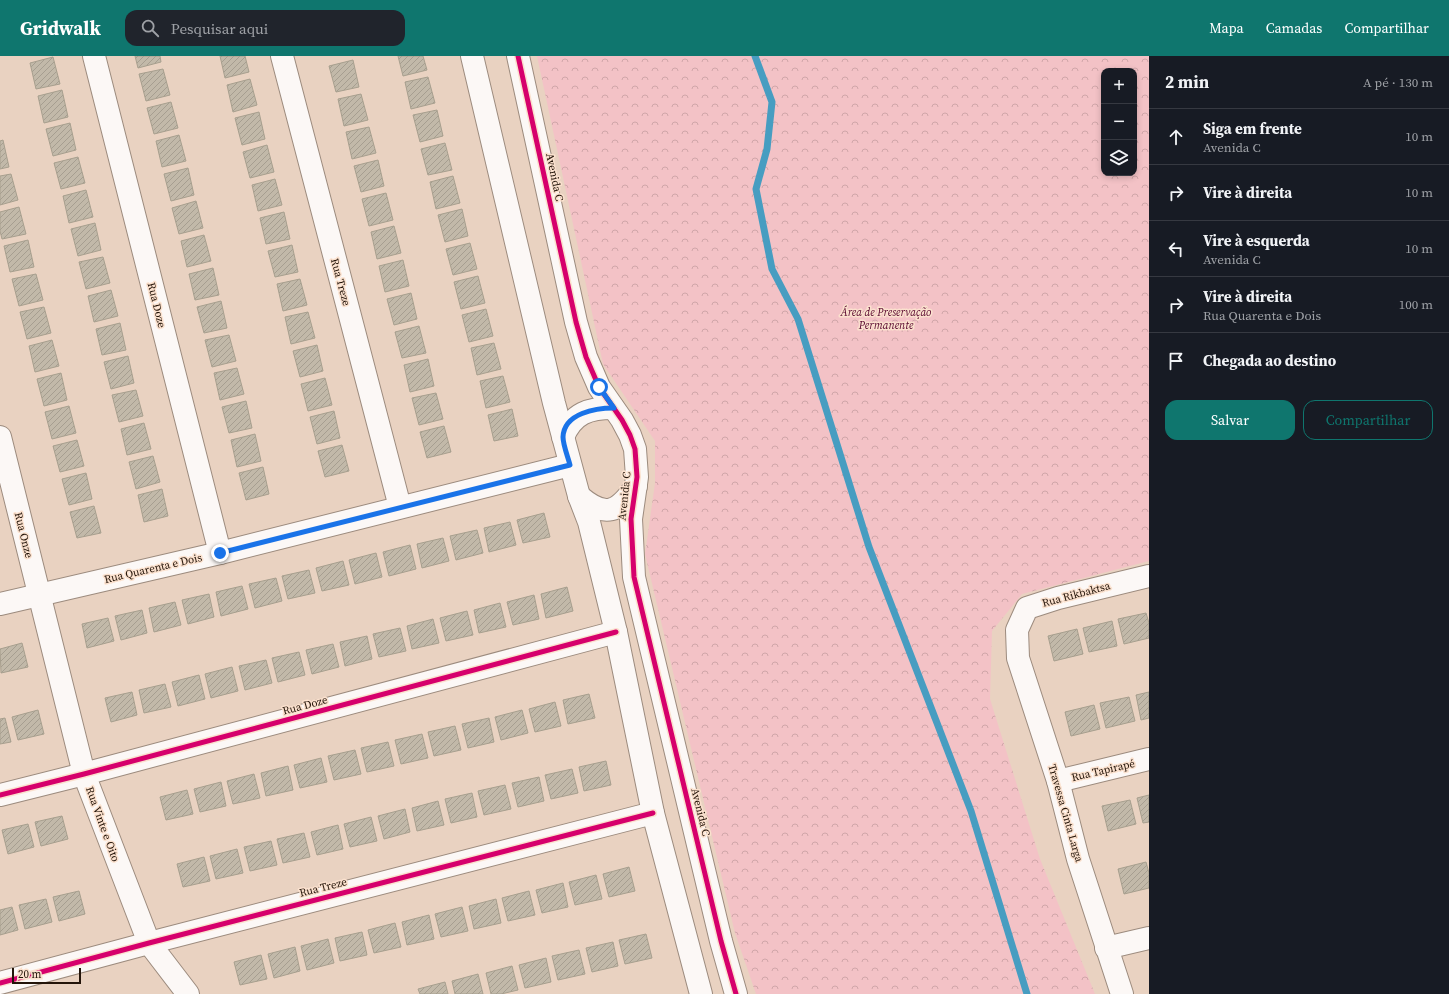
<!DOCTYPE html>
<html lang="pt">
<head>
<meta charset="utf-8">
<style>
  body { margin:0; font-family:"Source Serif 4",serif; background:#20242c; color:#f1f3f6 }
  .controls { position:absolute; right:12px; top:12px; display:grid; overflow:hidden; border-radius:8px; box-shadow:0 2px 6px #0003 }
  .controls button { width:36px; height:36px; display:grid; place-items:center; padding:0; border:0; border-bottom:1px solid #363941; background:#171b24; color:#f1f3f6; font:20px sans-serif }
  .scale { position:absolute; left:12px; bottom:10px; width:69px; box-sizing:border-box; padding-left:4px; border:2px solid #231409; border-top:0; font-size:11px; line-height:14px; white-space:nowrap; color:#231409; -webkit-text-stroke:3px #fbe1ce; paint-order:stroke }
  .stop { position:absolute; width:12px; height:12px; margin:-9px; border:3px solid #1a73e8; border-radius:50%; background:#fff }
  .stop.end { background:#1a73e8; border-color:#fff; box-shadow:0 1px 4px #0008 }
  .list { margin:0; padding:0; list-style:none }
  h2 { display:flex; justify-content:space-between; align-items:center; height:52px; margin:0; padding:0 16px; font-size:17px }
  h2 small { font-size:13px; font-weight:400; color:#9ea1a6 }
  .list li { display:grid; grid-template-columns:26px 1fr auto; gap:12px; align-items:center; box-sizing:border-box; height:56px; padding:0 16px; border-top:1px solid #363941 }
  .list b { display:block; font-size:15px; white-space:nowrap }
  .list p { margin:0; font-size:13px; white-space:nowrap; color:#9ea1a6 }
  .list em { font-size:13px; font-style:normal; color:#9ea1a6 }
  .actions { display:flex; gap:8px; padding:12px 16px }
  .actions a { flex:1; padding:9px 0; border:1px solid #0f766e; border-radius:12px; text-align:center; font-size:14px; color:#0f766e }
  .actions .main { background:#0f766e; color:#fff }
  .icon { flex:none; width:22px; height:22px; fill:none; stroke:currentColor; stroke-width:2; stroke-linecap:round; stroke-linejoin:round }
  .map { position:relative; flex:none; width:1149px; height:938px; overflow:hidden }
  header { display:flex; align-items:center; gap:24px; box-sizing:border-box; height:56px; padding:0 20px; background:#0f766e; color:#fff }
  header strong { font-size:19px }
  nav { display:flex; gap:22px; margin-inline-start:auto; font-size:14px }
  .search { width:280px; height:36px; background:#20242c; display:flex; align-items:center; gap:10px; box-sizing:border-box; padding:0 14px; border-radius:12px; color:#9ea1a6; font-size:15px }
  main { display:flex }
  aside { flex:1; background:#171b24 }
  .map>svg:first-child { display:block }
  .forest { fill:url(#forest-crowns); fill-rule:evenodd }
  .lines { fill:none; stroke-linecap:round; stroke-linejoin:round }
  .stream { stroke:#479dc1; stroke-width:7 }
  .building { fill:url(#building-hatch); stroke:#a79f8e }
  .minor-casing { stroke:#9c8b7e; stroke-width:24 }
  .tertiary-casing { stroke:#9c8b7e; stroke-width:24 }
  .minor { stroke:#fcf8f6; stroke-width:22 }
  .tertiary { stroke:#fcf8f6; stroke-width:22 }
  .cycleway-casing { stroke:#fbe1ce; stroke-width:8 }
  .cycleway { stroke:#d6006c; stroke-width:5 }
  .route { stroke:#1a73e8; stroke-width:5 }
  .labels { text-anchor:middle; stroke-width:3; stroke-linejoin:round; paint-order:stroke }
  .street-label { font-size:11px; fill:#231409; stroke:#fbe1ce }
  .park-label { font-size:11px; font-style:italic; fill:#58062e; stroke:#fbe1ce }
</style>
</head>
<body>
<header>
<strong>Gridwalk</strong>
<div class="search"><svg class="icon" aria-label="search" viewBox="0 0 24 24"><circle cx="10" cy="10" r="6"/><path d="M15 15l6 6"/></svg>Pesquisar aqui</div>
<nav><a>Mapa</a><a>Camadas</a><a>Compartilhar</a></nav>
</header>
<main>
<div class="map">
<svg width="1149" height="938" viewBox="0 0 1149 938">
  <defs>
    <pattern id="forest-crowns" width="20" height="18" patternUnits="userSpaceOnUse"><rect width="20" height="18" fill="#f3c2c6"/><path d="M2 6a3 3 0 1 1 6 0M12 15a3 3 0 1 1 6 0" fill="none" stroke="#d0a6a9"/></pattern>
    <pattern id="building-hatch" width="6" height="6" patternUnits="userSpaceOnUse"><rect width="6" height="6" fill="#c2b9a9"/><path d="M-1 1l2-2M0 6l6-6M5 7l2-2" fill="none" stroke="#a69e90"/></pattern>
  </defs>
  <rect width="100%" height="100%" fill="#e9d2c1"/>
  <path class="forest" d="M537,0H1149V505L1022,538L992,575L990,643L1040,803L1095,938H756L735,877L645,498L655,427V385L603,308ZM1104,15H1134V117H1104Z"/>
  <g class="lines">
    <polyline class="stream" points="755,0 772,46 767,93 756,133 772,213 798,263 869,491 971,755 1027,938"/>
  </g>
  <g class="building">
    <polygon points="135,0 160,0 161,6 138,12"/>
    <polygon points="220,0 245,0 249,16 225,22"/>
    <polygon points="398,0 423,0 427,14 403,20"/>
    <polygon points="53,1 60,28 36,33 30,7"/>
    <polygon points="353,4 359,31 336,36 329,10"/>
    <polygon points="163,13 170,39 146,45 139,18"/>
    <polygon points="428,21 435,47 411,53 405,26"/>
    <polygon points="250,23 257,49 233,56 227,29"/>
    <polygon points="62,34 68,61 44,67 38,40"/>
    <polygon points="361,38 368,64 344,70 338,43"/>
    <polygon points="171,46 178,72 154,78 147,52"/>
    <polygon points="437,54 443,80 420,86 413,59"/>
    <polygon points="259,56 265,83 242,89 235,62"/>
    <polygon points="70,67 76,94 53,100 46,73"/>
    <polygon points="369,71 376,97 352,103 346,76"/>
    <polygon points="179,79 186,105 162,111 156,85"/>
    <polygon points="3,84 9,111 0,113 0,85"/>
    <polygon points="445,87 452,114 428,119 421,93"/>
    <polygon points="267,89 274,116 250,122 243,96"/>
    <polygon points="78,101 85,127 61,133 54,107"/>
    <polygon points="378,104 384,130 361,136 354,110"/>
    <polygon points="188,112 194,139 171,145 164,118"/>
    <polygon points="11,118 18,144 0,149 0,120"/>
    <polygon points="453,120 460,147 436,153 430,126"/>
    <polygon points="275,123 282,149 258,155 252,129"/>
    <polygon points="86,134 93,161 69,167 63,140"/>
    <polygon points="386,137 393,164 369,170 362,143"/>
    <polygon points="196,145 203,172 179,178 172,152"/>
    <polygon points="19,151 26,178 2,183 0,175 0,156"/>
    <polygon points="462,153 468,180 445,186 438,159"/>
    <polygon points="284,156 290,183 266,188 260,162"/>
    <polygon points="95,167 101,194 78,200 71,173"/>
    <polygon points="394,170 401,197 377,203 371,176"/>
    <polygon points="204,179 211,205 187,211 181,185"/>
    <polygon points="28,184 34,211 10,216 4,190"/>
    <polygon points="470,187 477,213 453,219 446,193"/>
    <polygon points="292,189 298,216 275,221 268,195"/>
    <polygon points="103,201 110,227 86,233 79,206"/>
    <polygon points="403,204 409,230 385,236 379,210"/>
    <polygon points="213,212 219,239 195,244 189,218"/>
    <polygon points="36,218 43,244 19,250 12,223"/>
    <polygon points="478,220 485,247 461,253 454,226"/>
    <polygon points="300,223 307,249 283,255 277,228"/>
    <polygon points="111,234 118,260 94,266 88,240"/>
    <polygon points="411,237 417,263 394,269 387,243"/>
    <polygon points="221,245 227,272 204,277 197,251"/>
    <polygon points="44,251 51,277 27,283 20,256"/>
    <polygon points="486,253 493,280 469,286 462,259"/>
    <polygon points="308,256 315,282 291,288 285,261"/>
    <polygon points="120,267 126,294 102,299 96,273"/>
    <polygon points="419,270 426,297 402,302 395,276"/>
    <polygon points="229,279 236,305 212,311 205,284"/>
    <polygon points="52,284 59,310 35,316 29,290"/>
    <polygon points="494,287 501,313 477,319 471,292"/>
    <polygon points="317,289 323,315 300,321 293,295"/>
    <polygon points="128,300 134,327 111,333 104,306"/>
    <polygon points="428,303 434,330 410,336 404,309"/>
    <polygon points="237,312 244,338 220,344 214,317"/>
    <polygon points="61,317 67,344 44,350 37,323"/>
    <polygon points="503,320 510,346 486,352 480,325"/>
    <polygon points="325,322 332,349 308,355 301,328"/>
    <polygon points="136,334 143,360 119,366 112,339"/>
    <polygon points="436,337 443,363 419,369 412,342"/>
    <polygon points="246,345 252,372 229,377 222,351"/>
    <polygon points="69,350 76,377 52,383 45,356"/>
    <polygon points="512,353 518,380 494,385 488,359"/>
    <polygon points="334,355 340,382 317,388 310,361"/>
    <polygon points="144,367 151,393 127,399 121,373"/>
    <polygon points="444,370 451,396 427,402 420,376"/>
    <polygon points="255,378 261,405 237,411 231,384"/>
    <polygon points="77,384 84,410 60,416 53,390"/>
    <polygon points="342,389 349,415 325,421 318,395"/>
    <polygon points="153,400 160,426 136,433 129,406"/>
    <polygon points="263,411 269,438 246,444 239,417"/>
    <polygon points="86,417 92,443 69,449 62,423"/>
    <polygon points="162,433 168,460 144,466 138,439"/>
    <polygon points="94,450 101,477 77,482 70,456"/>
    <polygon points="544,457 550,481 523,487 517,464"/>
    <polygon points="510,466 516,489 489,496 484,472"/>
    <polygon points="477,474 483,497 456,504 450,480"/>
    <polygon points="443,482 449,505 422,512 417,488"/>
    <polygon points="410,489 416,513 389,520 383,496"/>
    <polygon points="376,497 382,521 355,528 349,504"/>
    <polygon points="343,505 349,529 322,535 316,512"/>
    <polygon points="309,514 315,537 288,543 282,520"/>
    <polygon points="276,522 282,545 255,552 249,528"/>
    <polygon points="242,530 248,553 221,560 216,536"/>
    <polygon points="567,531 573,555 546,562 541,538"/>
    <polygon points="209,538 214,561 188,568 182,544"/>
    <polygon points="534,539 539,563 513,569 507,546"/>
    <polygon points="175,546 181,569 154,576 149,552"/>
    <polygon points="500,547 506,571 479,577 474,554"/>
    <polygon points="142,554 147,577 121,584 115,560"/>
    <polygon points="467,555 473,579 446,585 440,562"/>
    <polygon points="1146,557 1149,567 1149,582 1124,588 1118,563"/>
    <polygon points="108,562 114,585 87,592 82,568"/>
    <polygon points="433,563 439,587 412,593 407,570"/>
    <polygon points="1112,565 1117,590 1089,596 1083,572"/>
    <polygon points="400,572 406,595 379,601 373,578"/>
    <polygon points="1077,573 1083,598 1054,605 1048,580"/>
    <polygon points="367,580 372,603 345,610 340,586"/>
    <polygon points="22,587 28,611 1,617 0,593"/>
    <polygon points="333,588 339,611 312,618 306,594"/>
    <polygon points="299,596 305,619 278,626 272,602"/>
    <polygon points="266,604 272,627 245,634 239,610"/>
    <polygon points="232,611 238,635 211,642 205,618"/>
    <polygon points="199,619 205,643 178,650 172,626"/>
    <polygon points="165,628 171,651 144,657 139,634"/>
    <polygon points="132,636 137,659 111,666 105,642"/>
    <polygon points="1149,636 1149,662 1141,664 1136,639"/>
    <polygon points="589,638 595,662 568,668 563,644"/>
    <polygon points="1129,641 1135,665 1106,672 1100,647"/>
    <polygon points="555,646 561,670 535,676 529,653"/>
    <polygon points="1094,649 1100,673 1071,680 1065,656"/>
    <polygon points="38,654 44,678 18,684 12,661"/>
    <polygon points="522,654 528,677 501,684 495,661"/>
    <polygon points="5,662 11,686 0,688 0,663"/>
    <polygon points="489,662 494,686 468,692 462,668"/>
    <polygon points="455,670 461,694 434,700 428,676"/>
    <polygon points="422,678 428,702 401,708 395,684"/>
    <polygon points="388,686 394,710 367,716 361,692"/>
    <polygon points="355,694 361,718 334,724 328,700"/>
    <polygon points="321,702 327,726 300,732 294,709"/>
    <polygon points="606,705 611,729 584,735 579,711"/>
    <polygon points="288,710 293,734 266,740 261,717"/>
    <polygon points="572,713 578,737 551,743 545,719"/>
    <polygon points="254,718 260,742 233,748 227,725"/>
    <polygon points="539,721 544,745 518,751 512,727"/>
    <polygon points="221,726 226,750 200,756 194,733"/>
    <polygon points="505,729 511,753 484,759 478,735"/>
    <polygon points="187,734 193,758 166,764 160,741"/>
    <polygon points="472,737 477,761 451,767 445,743"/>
    <polygon points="1149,739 1149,766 1143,767 1137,742"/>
    <polygon points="1130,744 1136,768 1108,775 1102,750"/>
    <polygon points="438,745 444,769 417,775 412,752"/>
    <polygon points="405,753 410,776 384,783 378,760"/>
    <polygon points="62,760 68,783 41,790 35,766"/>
    <polygon points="371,761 377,785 350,791 344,768"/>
    <polygon points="28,768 34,791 8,798 2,774"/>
    <polygon points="338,769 343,793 317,799 311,776"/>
    <polygon points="304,777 310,801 283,807 277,783"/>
    <polygon points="271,785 277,809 250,815 244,791"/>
    <polygon points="237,793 243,817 216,823 210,800"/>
    <polygon points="204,801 210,825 183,831 177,808"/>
    <polygon points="1146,806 1149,817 1149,832 1124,838 1118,813"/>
    <polygon points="629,811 635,835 609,841 603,818"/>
    <polygon points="596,819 602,843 575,849 569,826"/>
    <polygon points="563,827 568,851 542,857 536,834"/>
    <polygon points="79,835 85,858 59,865 53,841"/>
    <polygon points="529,835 535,859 508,865 502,842"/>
    <polygon points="46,843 52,866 25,873 19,849"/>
    <polygon points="496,843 501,867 474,873 469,850"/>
    <polygon points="12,851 18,874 0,879 0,854"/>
    <polygon points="462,851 468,875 441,881 435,858"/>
    <polygon points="429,859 434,883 407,889 402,866"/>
    <polygon points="395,867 401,891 374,897 368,874"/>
    <polygon points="362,876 367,899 340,905 335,882"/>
    <polygon points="646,878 652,902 625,908 619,884"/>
    <polygon points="328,883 334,907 307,914 301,890"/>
    <polygon points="613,886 618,910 592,916 586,892"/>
    <polygon points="295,891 300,915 274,922 268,898"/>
    <polygon points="579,894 585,918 558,924 552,900"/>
    <polygon points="261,899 267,923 240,929 234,906"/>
    <polygon points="546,902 551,926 525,932 519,909"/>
    <polygon points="512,910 518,934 501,938 491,938 486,917"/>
    <polygon points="478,918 483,938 455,938 452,925"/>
    <polygon points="445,926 448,938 420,938 418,933"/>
  </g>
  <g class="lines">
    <defs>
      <g id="minor">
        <polyline points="94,0 220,497"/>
        <polyline points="282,0 400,451"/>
        <polyline points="0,381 84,718 149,887 188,938"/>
        <polyline points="0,548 220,497 570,409"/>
        <polyline points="1058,725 1149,703"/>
        <polyline points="0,739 84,718 616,576"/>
        <polyline points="1106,892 1149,882"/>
        <polyline points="0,927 149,887 653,757"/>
        <polyline points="1122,938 1078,803 1058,725 1018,602 1017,574 1027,552 1058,542 1149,520"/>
      </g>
      <g id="tertiary">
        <polyline points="472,0 554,347 579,440 589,466 616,576 653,757 701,938"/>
        <polyline points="518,0 576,266 586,301 599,331 622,364 630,379 635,393 637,421 631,463 634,521 721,885 736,938"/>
        <path d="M563,381C573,357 589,352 613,352"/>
        <path d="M579,440C606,463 618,456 636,430"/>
      </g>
    </defs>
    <use href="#minor" class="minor-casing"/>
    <use href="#tertiary" class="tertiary-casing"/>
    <use href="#minor" class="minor"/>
    <use href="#tertiary" class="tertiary"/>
    <defs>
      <g id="cycleway">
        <polyline points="518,0 576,266 586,301 599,331 622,364 630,379 635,393 637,421 631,463 634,521 721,885 736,938"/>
        <polyline points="0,739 84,718 616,576"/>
        <polyline points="0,927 149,887 653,757"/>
      </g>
    </defs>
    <use href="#cycleway" class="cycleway-casing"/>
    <use href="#cycleway" class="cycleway"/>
  </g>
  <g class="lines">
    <path class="route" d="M220,497L570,409C568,401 563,389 563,381C564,357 596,352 614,352L599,331"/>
  </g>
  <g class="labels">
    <g class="street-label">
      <text transform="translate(555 121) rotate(78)" y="4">Avenida C</text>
      <text transform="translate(341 226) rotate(75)" y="4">Rua Treze</text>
      <text transform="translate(157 249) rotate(76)" y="4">Rua Doze</text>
      <text transform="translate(624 440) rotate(-84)" y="4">Avenida C</text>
      <text transform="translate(24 479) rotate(76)" y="4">Rua Onze</text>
      <text transform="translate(153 512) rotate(-13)" y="4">Rua Quarenta e Dois</text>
      <text transform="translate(1076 538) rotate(-15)" y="4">Rua Rikbaktsa</text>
      <text transform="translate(305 649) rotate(-15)" y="4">Rua Doze</text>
      <text transform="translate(1103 714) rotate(-13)" y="4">Rua Tapirapé</text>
      <text transform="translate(701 756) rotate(76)" y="4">Avenida C</text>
      <text transform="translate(1066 757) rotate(74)" y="4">Travessa Cinta Larga</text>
      <text transform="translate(103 768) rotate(70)" y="4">Rua Vinte e Oito</text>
      <text transform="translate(323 831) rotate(-14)" y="4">Rua Treze</text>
    </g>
    <g class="park-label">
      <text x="886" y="260">Área de Preservação<tspan x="886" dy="13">Permanente</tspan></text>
    </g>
  </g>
</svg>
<div class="controls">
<button>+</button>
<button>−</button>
<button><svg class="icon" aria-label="layers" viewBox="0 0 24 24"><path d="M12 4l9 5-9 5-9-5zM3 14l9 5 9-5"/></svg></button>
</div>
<div class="scale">20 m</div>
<div class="stop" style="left:599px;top:331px"></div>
<div class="stop end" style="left:220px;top:497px"></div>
</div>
<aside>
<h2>2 min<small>A pé · 130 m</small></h2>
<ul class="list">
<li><svg class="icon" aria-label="ahead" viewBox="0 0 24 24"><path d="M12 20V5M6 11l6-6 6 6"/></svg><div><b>Siga em frente</b><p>Avenida C</p></div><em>10 m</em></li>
<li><svg class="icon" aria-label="right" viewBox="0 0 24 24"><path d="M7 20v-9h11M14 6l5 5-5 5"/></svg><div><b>Vire à direita</b></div><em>10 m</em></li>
<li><svg class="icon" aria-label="left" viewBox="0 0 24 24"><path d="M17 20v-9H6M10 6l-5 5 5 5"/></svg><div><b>Vire à esquerda</b><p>Avenida C</p></div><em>10 m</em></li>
<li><svg class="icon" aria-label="right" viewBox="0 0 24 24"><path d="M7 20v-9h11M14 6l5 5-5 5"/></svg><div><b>Vire à direita</b><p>Rua Quarenta e Dois</p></div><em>100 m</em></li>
<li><svg class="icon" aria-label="arrive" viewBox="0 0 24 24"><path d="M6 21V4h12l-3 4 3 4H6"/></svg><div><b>Chegada ao destino</b></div></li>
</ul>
<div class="actions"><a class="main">Salvar</a><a>Compartilhar</a></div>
</aside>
</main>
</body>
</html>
